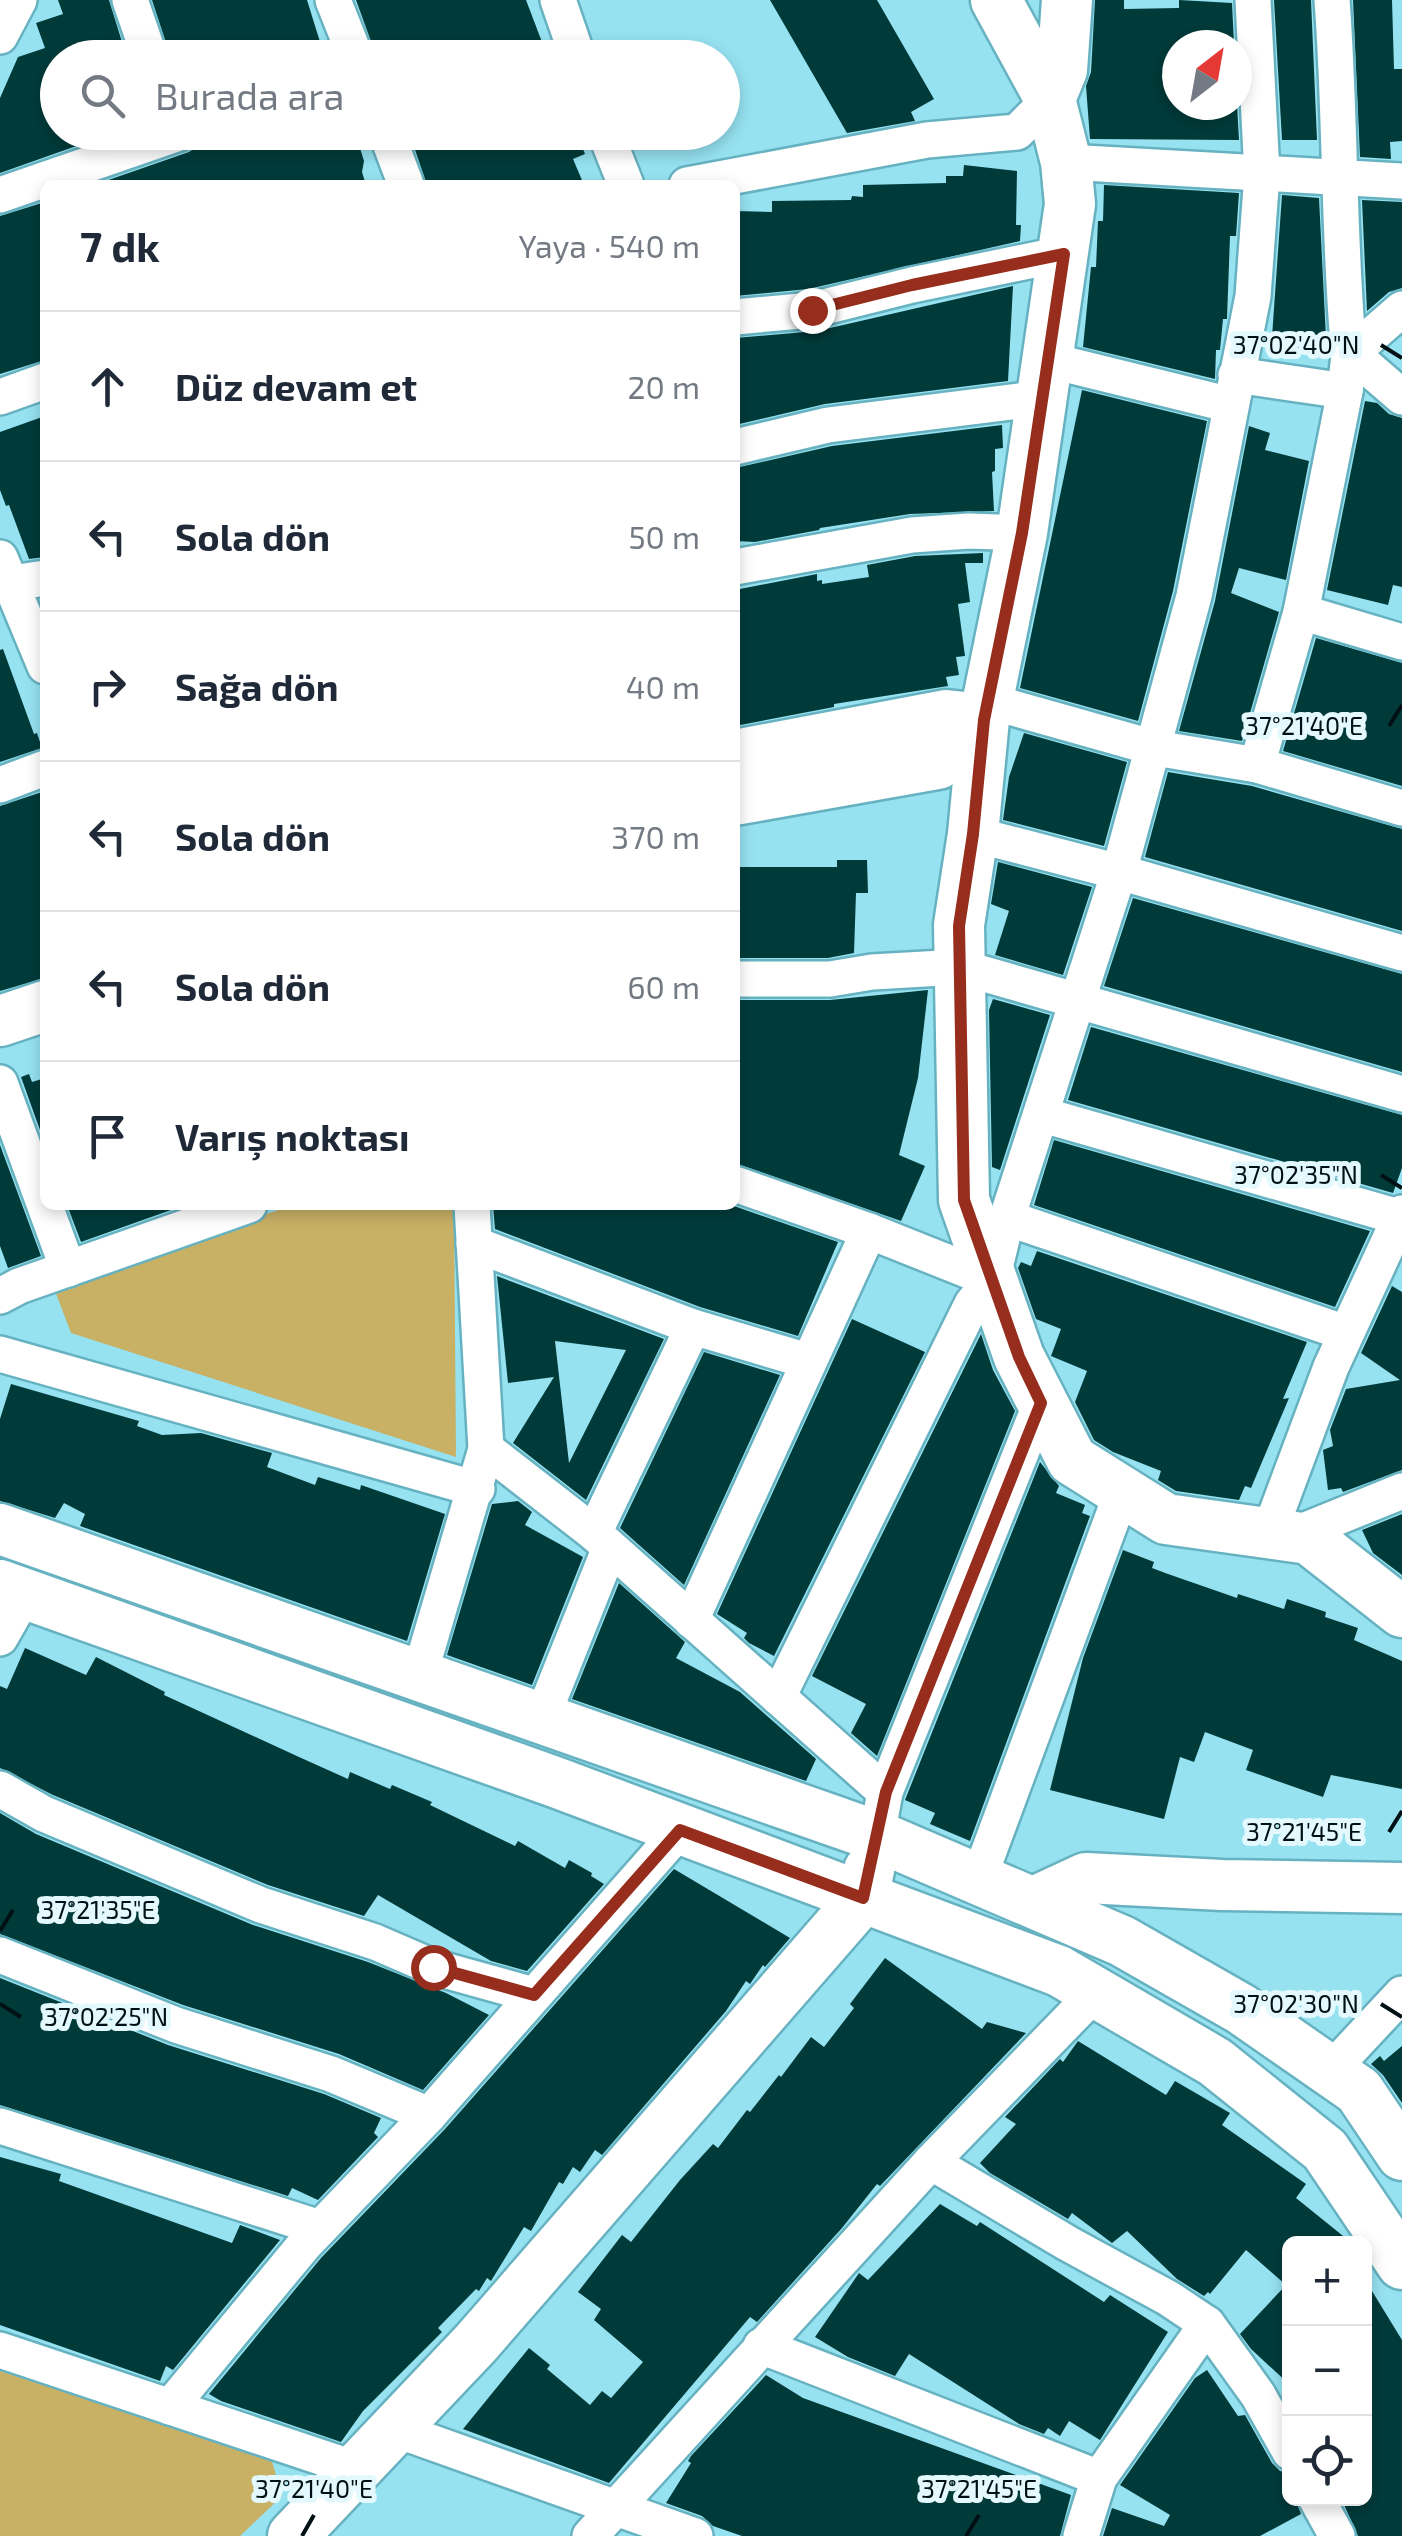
<!DOCTYPE html>
<html lang="tr">
<head>
<meta charset="utf-8">
<style>
  body { margin:0; font-family:"Exo 2",sans-serif; background:#f6f6f7; color:#1f2937 }
  .controls { position:absolute; right:30px; bottom:30px; display:grid; overflow:hidden; border-radius:15px; box-shadow:0 5px 15px #0003 }
  .controls button { width:90px; height:90px; display:grid; place-items:center; padding:0; border:0; border-bottom:2px solid #e0e1e3; background:#fff; color:#1f2937; font:50px sans-serif }
  .compass { position:absolute; left:1162px; top:30px; width:90px; height:90px; border-radius:50%; background:#fff; box-shadow:0 5px 15px #0003; rotate:31deg }
  .stop { position:absolute; width:30px; height:30px; margin:-22px; border:8px solid #972d1c; border-radius:50%; background:#fff }
  .stop.end { background:#972d1c; border-color:#fff; box-shadow:0 2px 10px #0008 }
  .list { margin:0; padding:0; list-style:none }
  h2 { display:flex; justify-content:space-between; align-items:center; height:130px; margin:0; padding:0 40px; font-size:42px }
  h2 small { font-size:32px; font-weight:400; color:#747a83 }
  .list li { display:grid; grid-template-columns:65px 1fr auto; gap:30px; align-items:center; box-sizing:border-box; height:150px; padding:0 40px; border-top:2px solid #e0e1e3 }
  .list b { display:block; font-size:38px; white-space:nowrap }
  .list em { font-size:32px; font-style:normal; color:#747a83 }
  .icon { flex:none; width:55px; height:55px; fill:none; stroke:currentColor; stroke-width:2; stroke-linecap:round; stroke-linejoin:round }
  .map { position:relative; flex:none; width:1402px; height:2536px; overflow:hidden }
  .search { position:absolute; background:#fff; box-shadow:0 5px 15px #0003; left:40px; top:40px; width:700px; height:110px; display:flex; align-items:center; gap:25px; box-sizing:border-box; padding:0 35px; border-radius:55px; color:#747a83; font-size:38px }
  .panel { position:absolute; background:#fff; box-shadow:0 5px 15px #0003; left:40px; top:180px; width:700px; height:1030px; border-radius:15px }
  .map>svg:first-child { display:block }
  .green { fill:#c8b065 }
  .building { fill:#003b3a; fill-rule:evenodd }
  .lines { fill:none; stroke-linecap:round; stroke-linejoin:round }
  .street-casing { stroke:#67b2c1; stroke-width:40 }
  .secondary-casing { stroke:#67b2c1; stroke-width:55 }
  .street { stroke:#fff; stroke-width:35 }
  .secondary { stroke:#fff; stroke-width:50 }
  .route { stroke:#972d1c; stroke-width:12 }
  .ticks { fill:none; stroke:#001014; stroke-width:4 }
  .ticks-label { font-size:25px; text-anchor:middle; fill:#001014; stroke:#e3f9fd; stroke-width:10; stroke-linejoin:round; paint-order:stroke }
</style>
</head>
<body>
<div class="map">
<svg width="1402" height="2536" viewBox="0 0 1402 2536">
  <rect width="100%" height="100%" fill="#96e2f1"/>
  <g class="green">
    <polygon points="294,1205 454,1205 456,1457 71,1333 52,1283"/>
    <polygon points="0,2371 271,2458 282,2496 240,2536 0,2536"/>
  </g>
  <g class="building">
    <polygon points="58,0 109,0 127,58 58,58 58,132 116,132 0,173 0,98 18,57 45,48 36,23 63,14"/>
    <polygon points="152,0 307,0 325,58 171,58"/>
    <polygon points="356,0 526,0 548,58 377,58"/>
    <polygon points="770,0 877,0 934,99 911,112 915,121 847,133"/>
    <polygon points="1095,0 1124,0 1124,9 1179,8 1179,0 1232,3 1234,44 1177,45 1177,105 1237,105 1239,140 1090,139 1086,86 1091,72"/>
    <polygon points="1274,0 1311,0 1317,140 1282,140"/>
    <polygon points="1353,0 1392,0 1394,69 1402,69 1402,141 1390,142 1391,159 1360,157"/>
    <polygon points="203,132 355,132 364,161 362,172 366,185 94,185 189,152 199,145"/>
    <polygon points="409,132 576,132 585,154 573,159 584,185 427,185"/>
    <polygon points="964,165 1017,171 1016,225 1021,225 1020,241 808,289 735,296 735,211 772,212 772,201 851,200 852,196 863,197 863,185 946,183 946,176 963,176"/>
    <polygon points="1104,185 1239,193 1236,236 1230,236 1227,319 1223,319 1220,350 1216,350 1215,379 1083,347 1091,267 1096,267 1098,221 1103,221"/>
    <polygon points="1282,195 1319,198 1326,338 1316,338 1315,354 1271,351"/>
    <polygon points="1362,200 1402,202 1402,288 1389,292 1367,311"/>
    <polygon points="45,202 45,360 0,374 0,216"/>
    <polygon points="1013,286 1008,381 825,404 735,425 735,338 817,331"/>
    <polygon points="1082,390 1207,421 1173,591 1138,721 1020,688"/>
    <polygon points="1365,401 1377,403 1389,414 1402,418 1402,587 1393,585 1388,605 1327,590"/>
    <polygon points="45,416 45,557 29,559 9,505 6,506 0,490 0,432"/>
    <polygon points="1002,425 1003,448 995,449 995,471 992,472 994,511 910,514 820,528 819,530 755,542 735,541 735,468 832,446"/>
    <polygon points="1249,426 1270,433 1265,450 1309,461 1286,580 1239,568 1231,593 1279,612 1242,741 1179,731 1215,601"/>
    <polygon points="983,553 983,563 965,563 970,602 958,604 965,656 956,657 959,675 946,677 948,686 834,704 834,707 735,726 735,590 817,574 817,581 822,580 822,584 869,577 867,565 915,556"/>
    <polygon points="1316,638 1402,663 1402,786 1283,751"/>
    <polygon points="3,649 34,734 37,733 42,748 0,762 0,650"/>
    <polygon points="1024,733 1127,762 1104,846 1003,820 1009,777"/>
    <polygon points="1168,772 1252,786 1402,829 1402,931 1145,857"/>
    <polygon points="45,791 45,978 0,991 0,806"/>
    <polygon points="837,860 867,860 868,893 856,893 854,953 828,958 735,958 735,867 837,867"/>
    <polygon points="998,862 1092,887 1063,975 995,955 1009,911 991,904"/>
    <polygon points="1133,898 1402,974 1402,1072 1104,986"/>
    <polygon points="928,990 918,1078 899,1155 925,1166 901,1221 735,1163 735,1000 830,1000"/>
    <polygon points="993,999 1050,1015 1000,1170 992,1167 989,1010"/>
    <polygon points="1091,1027 1402,1115 1402,1168 1393,1193 1068,1100"/>
    <polygon points="29,1074 32,1082 45,1078 45,1144 21,1077"/>
    <polygon points="1054,1140 1370,1231 1335,1307 1034,1205"/>
    <polygon points="0,1145 41,1256 8,1268 0,1246"/>
    <polygon points="67,1205 185,1205 81,1242"/>
    <polygon points="493,1205 731,1205 838,1242 798,1336 700,1307 495,1229"/>
    <polygon points="1037,1251 1307,1342 1283,1399 1289,1398 1251,1488 1245,1486 1239,1500 1176,1491 1158,1480 1161,1471 1113,1452 1094,1440 1075,1402 1087,1371 1051,1356 1061,1329 1036,1319 1018,1268 1021,1262 1031,1266"/>
    <path d="M497,1276L664,1339L586,1500L513,1443L554,1377L508,1383ZM555,1341L626,1350L569,1463L559,1376Z"/>
    <polygon points="1392,1286 1402,1292 1402,1470 1343,1492 1341,1488 1328,1490 1323,1450 1333,1446 1330,1430 1346,1389 1400,1380 1361,1353"/>
    <polygon points="852,1319 925,1352 774,1656 749,1643 744,1638 747,1633 717,1614"/>
    <polygon points="981,1334 993,1370 1015,1411 877,1756 851,1733 866,1704 812,1676"/>
    <polygon points="704,1352 780,1375 684,1585 620,1528"/>
    <polygon points="11,1384 139,1421 137,1426 162,1435 201,1433 272,1453 267,1467 315,1485 318,1477 360,1490 361,1485 445,1514 407,1641 80,1526 85,1514 64,1503 55,1518 0,1501 0,1419"/>
    <polygon points="1040,1462 1059,1486 1056,1493 1085,1505 1082,1513 1090,1516 970,1841 930,1824 935,1813 905,1800"/>
    <polygon points="518,1501 532,1512 525,1525 583,1557 532,1685 447,1655 492,1504"/>
    <polygon points="1402,1514 1402,1575 1373,1553 1362,1530"/>
    <polygon points="1123,1550 1154,1562 1152,1568 1168,1574 1237,1598 1238,1594 1284,1609 1287,1599 1326,1612 1325,1617 1358,1628 1354,1640 1402,1661 1402,1789 1331,1775 1323,1797 1246,1770 1253,1750 1205,1732 1194,1762 1180,1757 1164,1819 1050,1790 1083,1658"/>
    <polygon points="619,1583 685,1642 676,1658 740,1692 816,1759 806,1781 572,1699"/>
    <polygon points="25,1648 86,1675 96,1657 165,1692 164,1695 299,1757 348,1779 350,1772 390,1789 392,1785 432,1802 430,1805 515,1846 518,1841 565,1868 569,1860 592,1873 591,1876 604,1884 527,1971 491,1961 378,1895 364,1916 268,1885 53,1795 0,1768 0,1686 7,1689"/>
    <polygon points="0,1813 36,1834 253,1925 368,1962 446,1993 489,2015 423,2090 339,2054 183,2005 0,1934"/>
    <polygon points="674,1869 790,1938 765,1967 763,1965 750,1984 746,1981 726,2011 602,2155 595,2150 580,2172 573,2167 563,2184 559,2182 531,2231 524,2227 491,2281 487,2278 479,2291 476,2289 438,2328 442,2332 363,2411 341,2442 221,2401 209,2394 321,2258 445,2129"/>
    <polygon points="885,1958 982,2029 987,2022 1026,2033 880,2186 877,2184 842,2228 757,2322 750,2317 609,2483 463,2429 529,2348 550,2365 547,2369 590,2405 602,2391 611,2398 643,2362 594,2320 601,2309 578,2292 622,2235 631,2242 680,2180 713,2144 718,2148 747,2110 750,2112 779,2075 781,2077 811,2037 824,2047 854,2008 850,2004"/>
    <polygon points="0,1978 168,2045 324,2094 381,2118 374,2133 378,2137 318,2200 292,2188 288,2196 0,2105"/>
    <polygon points="1078,2041 1166,2095 1175,2081 1230,2113 1222,2125 1306,2184 1296,2198 1353,2244 1290,2244 1290,2385 1251,2349 1240,2334 1286,2285 1246,2250 1210,2294 1208,2292 1204,2296 1177,2279 1127,2231 1112,2243 1072,2213 1068,2219 990,2173 980,2163 1016,2124 1005,2117 1060,2059 1063,2062"/>
    <polygon points="1402,2046 1402,2103 1383,2075 1371,2064 1380,2056 1384,2061"/>
    <polygon points="0,2157 61,2174 59,2181 232,2243 240,2225 280,2240 173,2370 166,2366 160,2381 0,2325"/>
    <polygon points="940,2204 977,2226 980,2222 1104,2302 1110,2295 1168,2332 1100,2440 1069,2421 1060,2436 1048,2428 1044,2434 1019,2424 909,2354 895,2376 848,2357 815,2337 859,2273 868,2280"/>
    <polygon points="1364,2278 1402,2340 1402,2536 1358,2536 1341,2498 1364,2498"/>
    <polygon points="1207,2370 1238,2416 1245,2415 1272,2463 1280,2471 1290,2473 1290,2498 1295,2498 1301,2514 1260,2536 1103,2536 1112,2508 1164,2526 1170,2515 1120,2485 1195,2378"/>
    <polygon points="766,2375 803,2398 1071,2495 1060,2536 742,2536 713,2526 702,2516 666,2503 691,2463 688,2461 691,2456"/>
  </g>
  <g class="lines">
    <defs>
      <g id="street">
        <polyline points="130,0 150,58"/>
        <polyline points="333,0 356,58"/>
        <polyline points="558,0 578,58"/>
        <path d="M1332,0C1341,118 1338,237 1349,355"/>
        <polyline points="0,36 19,0"/>
        <polyline points="386,132 406,185"/>
        <polyline points="605,132 626,185"/>
        <polyline points="1066,162 1402,181"/>
        <polyline points="687,185 927,140 1017,132 1050,99"/>
        <polyline points="0,195 182,132"/>
        <polyline points="735,317 812,310 912,285 1063,254"/>
        <polyline points="1351,353 1402,397"/>
        <polyline points="1048,360 1231,405"/>
        <polyline points="1236,375 1345,391 1349,355 1402,309"/>
        <polyline points="0,397 45,381"/>
        <polyline points="735,447 828,425 1043,398"/>
        <polyline points="0,558 45,666"/>
        <polyline points="735,567 912,535 969,531 1022,533"/>
        <polyline points="0,585 45,578"/>
        <polyline points="1301,612 1402,642"/>
        <polyline points="988,701 1155,748 1257,765 1402,808"/>
        <polyline points="1257,765 1301,612 1345,391"/>
        <polyline points="0,785 45,768"/>
        <polyline points="973,834 1119,872 1402,953"/>
        <polyline points="735,979 830,979 872,972 960,967 1402,1094"/>
        <polyline points="0,1083 68,1269"/>
        <polyline points="1043,1115 1402,1218"/>
        <polyline points="735,1184 869,1231 992,1280"/>
        <polyline points="1007,1218 1346,1333"/>
        <polyline points="474,1244 693,1327 808,1361"/>
        <polyline points="0,1296 19,1286 249,1205"/>
        <polyline points="0,1354 477,1489"/>
        <polyline points="486,1449 594,1533 885,1792 877,1836"/>
        <polyline points="594,1533 693,1327"/>
        <polyline points="1269,1533 1331,1367 1402,1213"/>
        <polyline points="1291,1536 1402,1491"/>
        <polyline points="691,1620 869,1231"/>
        <polyline points="0,1638 25,1594"/>
        <polyline points="420,1673 486,1449 472,1205"/>
        <polyline points="778,1697 972,1304 992,1280 1007,1218 1119,872 1194,596 1253,296 1262,174 1253,0"/>
        <polyline points="541,1720 609,1550"/>
        <polyline points="0,1789 44,1814 261,1905 375,1942 433,1967 534,1995"/>
        <polyline points="885,1792 1041,1403"/>
        <polyline points="979,1878 1122,1492"/>
        <polyline points="0,1955 176,2025 331,2074 429,2115"/>
        <polyline points="1331,2070 1402,1994"/>
        <polyline points="0,2126 320,2228"/>
        <polyline points="931,2162 1067,2243 1168,2298 1207,2324 1258,2395 1290,2452"/>
        <polyline points="761,2346 1099,2478"/>
        <polyline points="0,2350 356,2469"/>
        <polyline points="170,2407 305,2244 429,2115 681,1829"/>
        <polyline points="394,2429 695,2536"/>
        <polyline points="1316,2498 1337,2536"/>
        <polyline points="590,2536 931,2162 1097,1991"/>
        <polyline points="1081,2536 1099,2478 1207,2324"/>
      </g>
      <g id="secondary">
        <polyline points="996,0 1050,99 1066,162 1070,204 1022,533 984,719 973,834 959,925 964,1200 1019,1357 1072,1460 1166,1519 1309,1539 1402,1612"/>
        <polyline points="1050,99 1062,70 1067,0"/>
        <polyline points="735,755 946,715 984,719"/>
        <polyline points="735,800 938,764 984,719"/>
        <polyline points="0,1021 45,1006"/>
        <polyline points="0,1529 877,1836 1122,1941 1241,2009 1359,2091 1402,2155"/>
        <polyline points="0,1585 555,1782 1059,1971 1215,2062 1325,2150 1402,2264"/>
        <polyline points="1034,1902 1086,1878 1222,1885 1402,1888"/>
        <polyline points="293,2536 476,2343 863,1898 869,1870"/>
      </g>
    </defs>
    <use href="#street" class="street-casing"/>
    <use href="#secondary" class="secondary-casing"/>
    <use href="#street" class="street"/>
    <use href="#secondary" class="secondary"/>
  </g>
  <g class="lines">
    <polyline class="route" points="433,1967 534,1995 680,1830 863,1898 886,1792 1041,1403 1019,1357 964,1200 959,926 973,834 984,720 1022,533 1064,254 912,285 812,310"/>
  </g>
  <path class="ticks" d="M1381,345L1402,358M1389,726L1402,705M1381,1175L1402,1188M1389,1832L1402,1811M0,1931L13,1910M0,2004L21,2017M1381,2004L1402,2017M302,2536L314,2515M966,2536L979,2515"/>
  <g class="ticks-label">
    <text x="1296" y="354">37°02'40"N</text>
    <text x="1304" y="735">37°21'40"E</text>
    <text x="1296" y="1184">37°02'35"N</text>
    <text x="1304" y="1841">37°21'45"E</text>
    <text x="98" y="1919">37°21'35"E</text>
    <text x="1296" y="2013">37°02'30"N</text>
    <text x="106" y="2026">37°02'25"N</text>
    <text x="314" y="2498">37°21'40"E</text>
    <text x="979" y="2498">37°21'45"E</text>
  </g>
</svg>
<div class="controls">
<button>+</button>
<button>−</button>
<button><svg class="icon" aria-label="locate" viewBox="0 0 24 24"><circle cx="12" cy="12" r="6"/><path d="M12 2v4M12 18v4M2 12h4M18 12h4"/></svg></button>
</div>
<svg class="compass" viewBox="-18 -18 36 36"><path d="M0-13l5 13h-10z" fill="#e53935"/><path d="M0 13l5-13h-10z" fill="#747a83"/></svg>
<div class="stop" style="left:433px;top:1967px"></div>
<div class="stop end" style="left:812px;top:310px"></div>
<div class="search"><svg class="icon" aria-label="search" viewBox="0 0 24 24"><circle cx="10" cy="10" r="6"/><path d="M15 15l6 6"/></svg>Burada ara</div>
<section class="panel">
<h2>7 dk<small>Yaya · 540 m</small></h2>
<ul class="list">
<li><svg class="icon" aria-label="ahead" viewBox="0 0 24 24"><path d="M12 20V5M6 11l6-6 6 6"/></svg><div><b>Düz devam et</b></div><em>20 m</em></li>
<li><svg class="icon" aria-label="left" viewBox="0 0 24 24"><path d="M17 20v-9H6M10 6l-5 5 5 5"/></svg><div><b>Sola dön</b></div><em>50 m</em></li>
<li><svg class="icon" aria-label="right" viewBox="0 0 24 24"><path d="M7 20v-9h11M14 6l5 5-5 5"/></svg><div><b>Sağa dön</b></div><em>40 m</em></li>
<li><svg class="icon" aria-label="left" viewBox="0 0 24 24"><path d="M17 20v-9H6M10 6l-5 5 5 5"/></svg><div><b>Sola dön</b></div><em>370 m</em></li>
<li><svg class="icon" aria-label="left" viewBox="0 0 24 24"><path d="M17 20v-9H6M10 6l-5 5 5 5"/></svg><div><b>Sola dön</b></div><em>60 m</em></li>
<li><svg class="icon" aria-label="arrive" viewBox="0 0 24 24"><path d="M6 21V4h12l-3 4 3 4H6"/></svg><div><b>Varış noktası</b></div></li>
</ul>
</section>
</div>
</body>
</html>
